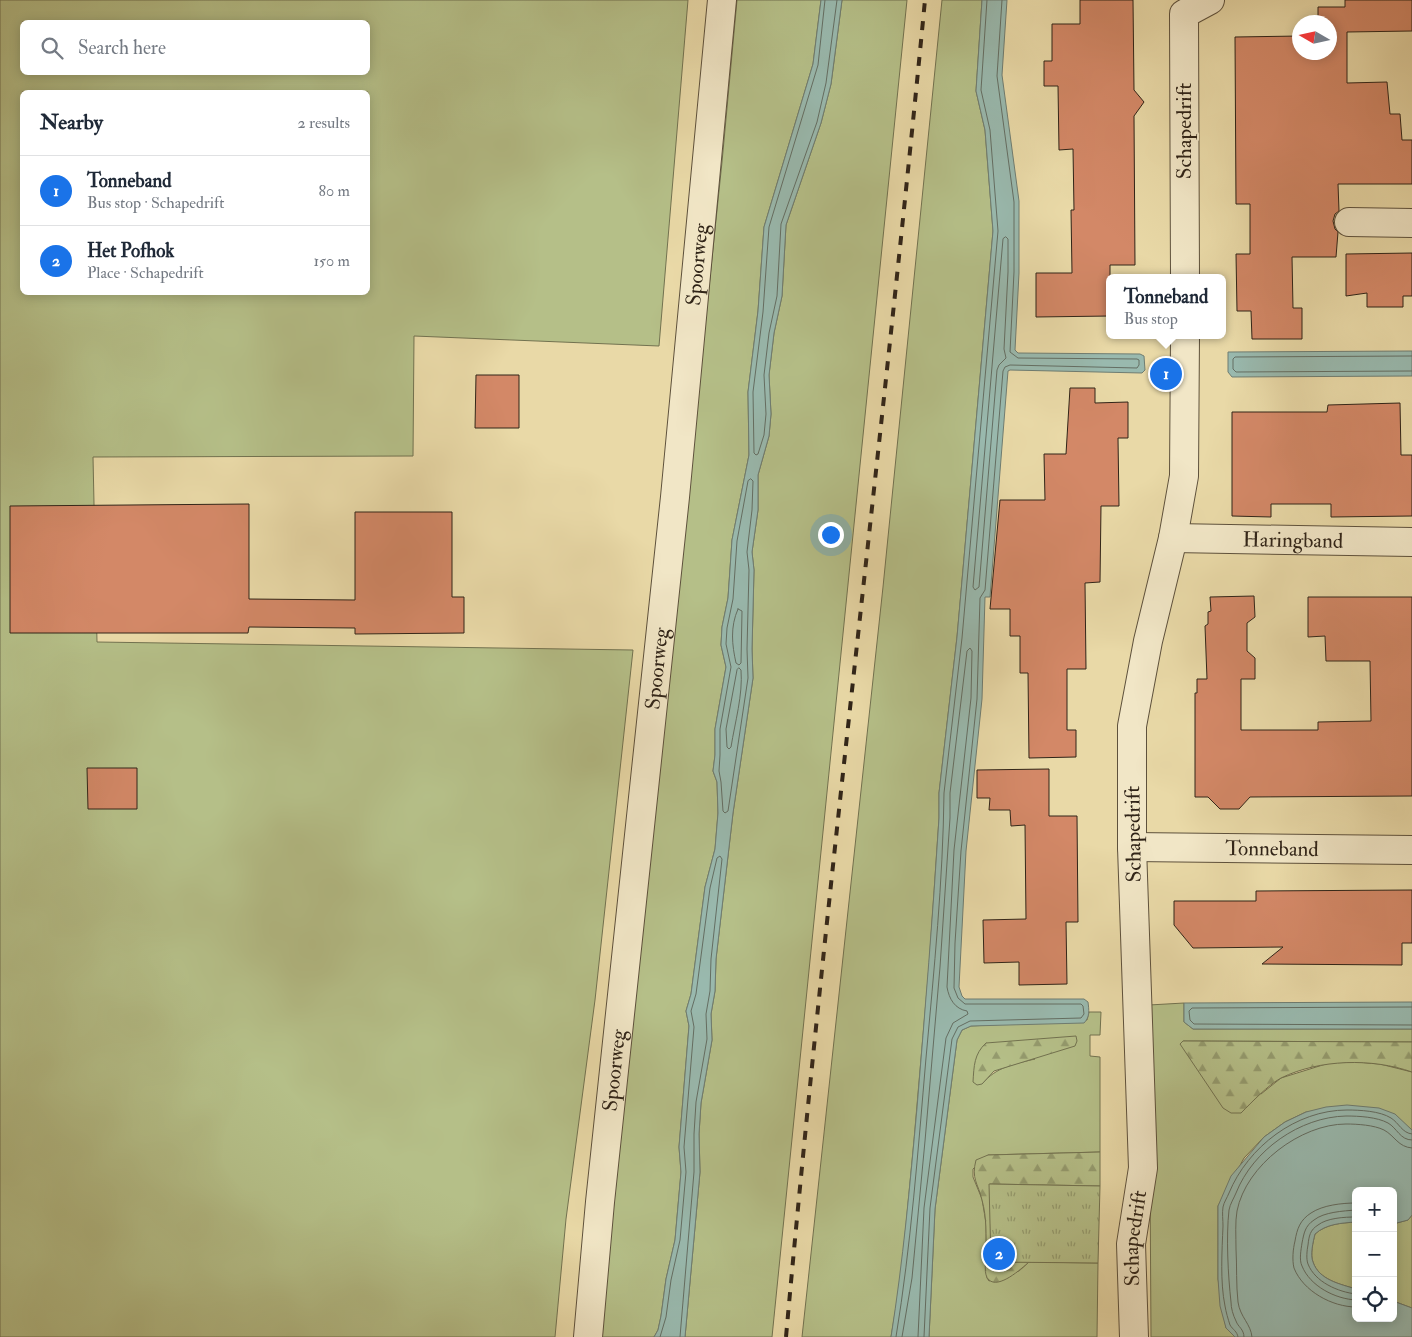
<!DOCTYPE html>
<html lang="en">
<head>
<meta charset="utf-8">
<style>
  body { margin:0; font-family:"IM FELL Double Pica",serif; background:#f6f6f7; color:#1f2937 }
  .controls { position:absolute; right:15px; bottom:15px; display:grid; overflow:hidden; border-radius:8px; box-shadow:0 2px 12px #0003 }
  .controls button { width:45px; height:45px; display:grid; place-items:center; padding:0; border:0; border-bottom:1px solid #e0e1e3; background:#fff; color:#1f2937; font:25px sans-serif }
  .compass { position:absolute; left:1292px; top:15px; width:45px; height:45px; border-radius:50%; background:#fff; box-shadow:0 2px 12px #0003; rotate:279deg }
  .you { position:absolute; left:830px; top:534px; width:18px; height:18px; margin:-12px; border:4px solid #fff; border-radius:50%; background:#1a73e8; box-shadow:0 0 0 8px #1a73e833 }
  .badge { display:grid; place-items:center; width:32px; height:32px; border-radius:50%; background:#1a73e8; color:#fff; font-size:16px; font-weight:700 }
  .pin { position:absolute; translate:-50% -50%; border:2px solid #fff; box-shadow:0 1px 5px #0006 }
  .popup { position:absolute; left:1106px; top:274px; width:120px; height:65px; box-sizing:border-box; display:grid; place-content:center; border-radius:8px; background:#fff; filter:drop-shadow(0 1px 4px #0005); font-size:16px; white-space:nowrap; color:#747a83 }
  .popup b { font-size:19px; color:#1f2937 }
  .popup::after { content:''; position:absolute; left:50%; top:100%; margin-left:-10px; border:10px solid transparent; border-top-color:#fff }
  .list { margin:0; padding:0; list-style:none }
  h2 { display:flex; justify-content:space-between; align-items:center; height:65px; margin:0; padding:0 20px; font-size:21px }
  h2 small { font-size:16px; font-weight:400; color:#747a83 }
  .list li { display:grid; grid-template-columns:32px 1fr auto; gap:15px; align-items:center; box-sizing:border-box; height:70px; padding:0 20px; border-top:1px solid #e0e1e3 }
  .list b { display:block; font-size:19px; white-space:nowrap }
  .list p { margin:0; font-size:16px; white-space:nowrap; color:#747a83 }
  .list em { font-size:16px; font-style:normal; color:#747a83 }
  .icon { flex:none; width:28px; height:28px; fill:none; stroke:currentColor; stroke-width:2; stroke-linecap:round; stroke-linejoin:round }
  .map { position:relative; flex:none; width:1412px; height:1337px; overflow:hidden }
  .search { position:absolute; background:#fff; box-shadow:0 2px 12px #0003; left:20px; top:20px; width:350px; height:55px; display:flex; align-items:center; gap:12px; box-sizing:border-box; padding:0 18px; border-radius:8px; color:#747a83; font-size:19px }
  .panel { position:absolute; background:#fff; box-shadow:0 2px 12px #0003; left:20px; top:90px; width:350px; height:205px; border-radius:8px }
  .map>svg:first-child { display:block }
  .grass { fill:#b5bf88; stroke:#727250; fill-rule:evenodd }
  .forest { fill:url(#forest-firs); stroke:#727250 }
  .park { fill:url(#park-tufts); stroke:#727250 }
  .water { fill:#99b9ae; stroke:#6f7d72 }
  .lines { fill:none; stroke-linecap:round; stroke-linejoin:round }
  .shore { stroke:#646e63; stroke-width:1 }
  .building { fill:#d38867; stroke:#302418 }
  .minor-casing { stroke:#5e513c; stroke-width:30 }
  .minor { stroke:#f1e6c6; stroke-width:28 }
  .rail { stroke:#302418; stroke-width:4; stroke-dasharray:9 9; stroke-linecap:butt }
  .labels { text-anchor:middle; stroke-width:4; stroke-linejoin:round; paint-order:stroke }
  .street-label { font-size:21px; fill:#302418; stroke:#f1e6c6 }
</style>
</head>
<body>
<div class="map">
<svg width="1412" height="1337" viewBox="0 0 1412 1337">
  <defs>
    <pattern id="forest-firs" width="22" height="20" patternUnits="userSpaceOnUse" patternTransform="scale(1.25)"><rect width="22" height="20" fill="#b5bf88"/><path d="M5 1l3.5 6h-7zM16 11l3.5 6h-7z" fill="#949b6e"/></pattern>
    <pattern id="park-tufts" width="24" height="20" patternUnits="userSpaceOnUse" patternTransform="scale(1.25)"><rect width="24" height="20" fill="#b5bf88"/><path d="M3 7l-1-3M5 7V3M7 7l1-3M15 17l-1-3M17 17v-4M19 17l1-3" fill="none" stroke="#949b6e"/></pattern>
  </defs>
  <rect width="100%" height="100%" fill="#e9d9a7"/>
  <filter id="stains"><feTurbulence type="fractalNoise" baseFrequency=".004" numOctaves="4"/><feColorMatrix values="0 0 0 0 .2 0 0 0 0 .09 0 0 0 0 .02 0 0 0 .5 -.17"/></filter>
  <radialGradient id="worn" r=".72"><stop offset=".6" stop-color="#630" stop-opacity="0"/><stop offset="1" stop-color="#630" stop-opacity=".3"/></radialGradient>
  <g class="grass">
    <path d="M0,0H688L659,346L414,336L413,456L93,457L97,642L633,650L595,1000L566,1219L555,1337H0ZM22,22H368V72H22ZM22,92H368V292H22Z"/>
    <polygon points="737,0 821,0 813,64 764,227 758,311 748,392 749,455 732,540 728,598 722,627 721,645 726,667 715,729 715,755 713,771 717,782 718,813 715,849 705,887 691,994 686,1011 689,1026 679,1147 681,1172 675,1240 666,1279 661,1316 658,1330 654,1337 600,1337 722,162"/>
    <polygon points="842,0 907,0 772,1337 685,1337 700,1172 699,1134 701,1103 712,1040 711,1014 715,991 716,959 733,813 753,678 752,649 754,570 752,552 758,510 758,475 769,436 771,414 769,375 774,333 782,296 786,225 821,123 831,84"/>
    <polygon points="942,0 982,0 976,91 985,130 993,231 957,637 939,793 939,818 929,966 914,1140 901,1277 891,1337 802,1337 883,587"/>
    <polygon points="1184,1003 1184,1022 1193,1029 1412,1029 1412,1042 1183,1041 1181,1044 1261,1094 1281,1078 1329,1063 1356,1062 1380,1064 1412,1072 1412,1130 1408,1127 1306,1112 1285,1122 1264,1137 1244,1158 1218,1206 1218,1279 1226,1328 1235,1337 1151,1337 1149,1005"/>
    <path d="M1089,1012H1101L1100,1035H1090V1056L1100,1057V1152L988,1155L973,1169V1177L982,1199L986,1223L987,1278L989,1281L1019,1271L1029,1262L1098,1263L1097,1337H929L935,1209L957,1040L962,1030L971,1026L1087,1020ZM986,1043L1035,1059C1014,1064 996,1067 982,1084Z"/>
    <polygon points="1412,1215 1412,1308 1393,1301 1393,1224 1408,1220"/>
    <path d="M1356,1222V1289C1340,1284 1319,1280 1313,1262C1310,1255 1313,1242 1315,1234C1326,1224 1341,1223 1356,1222Z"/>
  </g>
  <g class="forest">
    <path d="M1076,1036L1077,1041L1075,1046L994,1071L982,1084L977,1085L973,1082C974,1066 974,1054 986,1043Z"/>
    <path d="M1183,1041L1412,1042V1072C1372,1058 1320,1059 1281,1078C1268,1085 1252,1102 1241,1113H1231L1223,1108L1180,1044Z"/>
    <path d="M1100,1152V1186L990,1184L991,1262H1029C1021,1269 999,1289 989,1280C983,1275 986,1261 986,1254C986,1236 987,1218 982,1200C978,1183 971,1179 976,1160L988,1155Z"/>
  </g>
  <polygon class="park" points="989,1184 1100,1186 1098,1263 991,1262"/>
  <g class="water">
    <polygon points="821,0 842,0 831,84 821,123 786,225 782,296 774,333 769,375 771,414 769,436 758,475 758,510 752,552 754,570 752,649 753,678 733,813 716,959 715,991 711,1014 712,1040 701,1103 699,1134 700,1172 685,1337 654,1337 658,1330 661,1316 666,1279 675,1240 681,1172 679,1147 689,1026 686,1011 691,994 705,887 715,849 718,813 717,782 713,771 715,755 715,729 726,667 721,645 722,627 728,598 732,540 749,455 748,392 758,311 764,227 813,64"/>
    <path d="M982,0H1007L1002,75L1019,201V273L1015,350L1018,353L1140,354L1144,356L1145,370L1142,373L1010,370L1008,371L990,597H985L982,699L966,851L959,987L962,996L965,999H1084L1088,1002C1089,1010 1090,1017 1084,1023L971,1026L962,1030L957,1040L935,1209L929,1337H891C903,1261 910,1185 917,1108C925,1011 933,914 939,818V793L957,637L993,231L985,130L976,91Z"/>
    <polygon points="1412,351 1412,376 1232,377 1228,372 1228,352"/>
    <polygon points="1412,1002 1412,1029 1193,1029 1184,1022 1184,1003"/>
    <path d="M1347,1105L1379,1108L1395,1114L1412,1130V1215L1408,1220L1393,1224V1191H1356V1222C1341,1223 1326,1224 1315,1234C1313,1242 1310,1255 1313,1262C1319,1280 1340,1284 1356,1289V1318H1393V1301L1412,1308V1337H1235L1226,1328L1220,1306L1218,1279V1206L1231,1176L1264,1137L1285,1122L1306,1112L1326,1107Z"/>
  </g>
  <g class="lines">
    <g class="shore">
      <polyline points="825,0 818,65 769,227 763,312 753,392 754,453 756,455 758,454 764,435 766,414 764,375 769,333 777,296 781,224 817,122 826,83 837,0"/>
      <polygon points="1006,237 1008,239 1008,272 1004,349 1006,358 999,365 997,370 979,587 975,590 973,587 1003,239"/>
      <polyline points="1412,356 1235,357 1233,359 1233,369 1236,372 1412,371"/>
      <polygon points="751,479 753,481 752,510 747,552 749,570 747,649 748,678 728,811 725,813 723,811 721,782 719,771 720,755 720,729 731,667 726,644 727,628 733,599 737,541 748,481"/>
      <path d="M738,609L742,611L741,663L739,665L736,663C732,645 730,627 738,609Z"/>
      <path d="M739,668L741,670C743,695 735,722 731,747L729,749L727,747L726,729L737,670Z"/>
      <polyline points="1412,1007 1192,1008 1189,1011 1190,1020 1194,1024 1412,1025"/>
      <path d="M1356,1203C1342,1203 1323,1205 1311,1213C1300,1220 1297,1229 1295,1241C1293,1249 1292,1260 1294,1268C1303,1291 1332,1307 1356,1307"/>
      <path d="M1356,1210C1343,1211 1324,1212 1314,1220C1305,1226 1304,1233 1302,1243C1301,1250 1299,1260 1302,1266C1310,1286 1335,1299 1356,1300"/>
      <path d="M1356,1217C1344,1217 1327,1218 1318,1225C1310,1230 1309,1236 1308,1245C1307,1250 1306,1259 1308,1264C1315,1282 1338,1292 1356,1294"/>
      <polyline points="660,1337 666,1317 671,1280 680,1240 686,1172 684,1147 694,1027 691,1011 696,994 710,888 717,858 720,856 722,859 711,959 710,991 706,1014 707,1039 696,1102 694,1134 694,1172 680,1337"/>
      <path d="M896,1337C911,1245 918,1151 926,1058C934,970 943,881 944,793L962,638L998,231L990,130L981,90L987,0"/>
      <path d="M902,1337L912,1278L925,1141L940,967L950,818V793L967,651L970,648L972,651L971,698L954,850L947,987C949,999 955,1009 967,1011L968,1014L953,1023L946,1038L924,1208L918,1337"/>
      <polyline points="924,1337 930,1208 952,1039 958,1027 970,1021 1081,1018 1084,1014 1083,1006 1081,1004 965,1004 958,998 954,988 955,943 961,851 977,699 980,598 985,590 1003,371 1005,367 1010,365 1137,368 1139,365 1139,360 1137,359 1018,358 1010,352 1014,272 1014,202 997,76 1002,0"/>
      <path d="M1238,1337C1237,1331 1233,1330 1230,1325C1228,1319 1226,1312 1225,1306C1220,1282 1222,1251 1223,1226C1223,1220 1222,1213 1223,1207C1224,1202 1227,1198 1229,1193C1248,1147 1296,1110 1347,1110C1360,1110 1380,1111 1391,1118C1399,1123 1402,1133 1412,1134"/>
      <path d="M1244,1337C1244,1329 1238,1327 1236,1321C1233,1315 1231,1308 1231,1302C1228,1275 1226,1237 1229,1210C1230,1204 1234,1198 1236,1193C1253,1150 1300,1117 1346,1116C1359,1116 1377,1117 1388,1123C1397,1128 1400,1140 1412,1140"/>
      <path d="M1252,1337C1251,1324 1240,1317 1238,1302C1236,1285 1237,1266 1236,1249C1236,1237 1235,1222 1237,1211C1246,1165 1301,1124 1346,1124C1357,1124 1374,1125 1384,1130C1395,1136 1398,1147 1412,1148"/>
    </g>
  </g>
  <g class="building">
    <polygon points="1080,0 1133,0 1134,90 1144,102 1134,116 1135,265 1110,265 1110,316 1036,317 1036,273 1072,273 1071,210 1074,210 1073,149 1059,150 1058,86 1044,86 1044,61 1052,61 1052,24 1080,24"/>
    <polygon points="1345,0 1412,0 1412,31 1347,32 1347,83 1387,82 1390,114 1400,114 1402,140 1412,140 1412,184 1338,184 1339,211 1335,214 1333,221 1335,229 1338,232 1336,257 1292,257 1293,308 1302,308 1302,339 1252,339 1251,311 1237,311 1236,254 1250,254 1250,204 1236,204 1235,37 1300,36 1300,52 1330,52 1330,22 1318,22 1318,7 1345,7"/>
    <polygon points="1412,253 1412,296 1403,296 1403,307 1367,307 1367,293 1346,296 1346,254"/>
    <polygon points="476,375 519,375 519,428 475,428"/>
    <polygon points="1070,388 1095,388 1095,403 1128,402 1128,438 1118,438 1119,506 1101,506 1100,582 1085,583 1086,669 1067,669 1067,730 1076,730 1076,757 1029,758 1028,673 1020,673 1020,636 1010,636 1010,609 990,609 1000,500 1045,500 1044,454 1066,454"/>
    <polygon points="1400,403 1401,455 1412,455 1412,516 1331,517 1331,504 1271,504 1271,517 1232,516 1232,412 1327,412 1328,405"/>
    <polygon points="249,504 249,599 355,600 355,512 452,512 452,597 464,597 464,633 355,634 355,628 249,627 248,633 10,633 10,506"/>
    <polygon points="1254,596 1255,617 1247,623 1247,651 1255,658 1255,679 1241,679 1241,730 1318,730 1318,722 1371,721 1370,661 1326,661 1325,636 1308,637 1308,597 1412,597 1412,796 1250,797 1239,809 1220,809 1208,797 1195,797 1195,693 1197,693 1197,679 1207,679 1205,626 1208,624 1208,612 1211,611 1210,597"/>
    <polygon points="87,768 137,768 137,809 88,809"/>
    <polygon points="1049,769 1049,816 1077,816 1078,922 1066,922 1067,984 1019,985 1019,962 984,963 983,920 1026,919 1025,825 1011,826 1010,810 989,810 990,798 977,798 977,770"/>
    <polygon points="1412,890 1412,943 1402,943 1402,965 1262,964 1283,947 1193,948 1174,925 1174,901 1256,901 1256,891"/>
  </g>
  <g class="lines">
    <defs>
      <g id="minor">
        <polyline points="1349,222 1412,223"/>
        <polyline points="1185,278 1184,14 1210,0"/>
        <path id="s1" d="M1173,538L1412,542"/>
        <path id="s2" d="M1132,847L1412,850"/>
        <path id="s3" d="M588,1337L600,1202L675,497L722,0"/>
        <path id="s4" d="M1134,1337L1131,1244L1143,1168L1132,847V726L1148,641L1173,538L1184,476L1185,335"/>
      </g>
    </defs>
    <use href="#minor" class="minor-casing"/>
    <use href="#minor" class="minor"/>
    <path class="rail" d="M786,1337C826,891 882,446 925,0"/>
  </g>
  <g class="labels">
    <g class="street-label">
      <text transform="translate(1184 131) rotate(-90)" y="7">Schapedrift</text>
      <text dy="7" stroke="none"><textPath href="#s3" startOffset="1078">Spoorweg</textPath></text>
      <text dy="7" stroke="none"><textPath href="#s1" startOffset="120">Haringband</textPath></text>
      <text dy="7" stroke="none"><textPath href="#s3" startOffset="672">Spoorweg</textPath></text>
      <text transform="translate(1133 834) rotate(-91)" y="7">Schapedrift</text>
      <text dy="7" stroke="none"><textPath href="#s2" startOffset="140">Tonneband</textPath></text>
      <text dy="7" stroke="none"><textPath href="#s3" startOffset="268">Spoorweg</textPath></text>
      <text dy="7" stroke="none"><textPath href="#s4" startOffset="99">Schapedrift</textPath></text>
    </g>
  </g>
  <rect width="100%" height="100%" filter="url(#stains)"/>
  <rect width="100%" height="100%" fill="url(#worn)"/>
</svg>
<div class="controls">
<button>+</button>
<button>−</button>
<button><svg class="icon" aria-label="locate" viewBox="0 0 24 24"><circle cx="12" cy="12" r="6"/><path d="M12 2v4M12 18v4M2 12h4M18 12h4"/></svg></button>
</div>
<svg class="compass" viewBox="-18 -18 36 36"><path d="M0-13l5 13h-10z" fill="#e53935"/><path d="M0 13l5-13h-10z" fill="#747a83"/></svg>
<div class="you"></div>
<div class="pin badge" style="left:1166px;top:374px">1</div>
<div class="popup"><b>Tonneband</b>Bus stop</div>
<div class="pin badge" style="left:999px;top:1254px">2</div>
<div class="search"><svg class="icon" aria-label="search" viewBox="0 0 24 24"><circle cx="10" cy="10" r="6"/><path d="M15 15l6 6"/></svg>Search here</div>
<section class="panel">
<h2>Nearby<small>2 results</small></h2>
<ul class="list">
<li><span class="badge">1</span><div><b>Tonneband</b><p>Bus stop · Schapedrift</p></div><em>80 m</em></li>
<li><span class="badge">2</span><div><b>Het Pofhok</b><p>Place · Schapedrift</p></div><em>150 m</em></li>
</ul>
</section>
</div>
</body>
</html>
